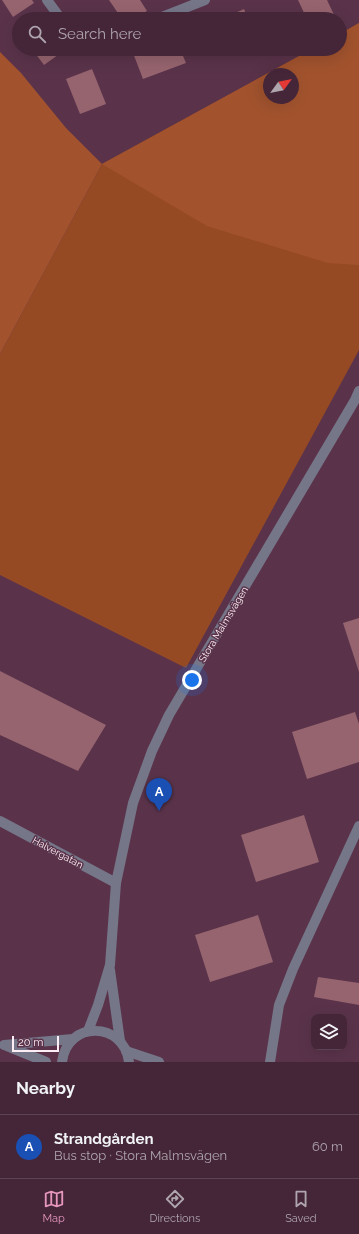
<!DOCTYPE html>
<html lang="en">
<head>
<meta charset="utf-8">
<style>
  body { margin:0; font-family:Raleway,sans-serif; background:#4b2e40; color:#f1f3f6 }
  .controls { position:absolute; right:12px; bottom:12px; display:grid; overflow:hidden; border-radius:8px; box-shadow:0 4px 16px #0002 }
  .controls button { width:36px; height:36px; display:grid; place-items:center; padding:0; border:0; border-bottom:1px solid #5c4353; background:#442638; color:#f1f3f6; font:20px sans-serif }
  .compass { position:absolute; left:263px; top:68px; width:36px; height:36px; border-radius:50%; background:#442638; box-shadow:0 4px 16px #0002; rotate:57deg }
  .scale { position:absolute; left:12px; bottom:10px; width:47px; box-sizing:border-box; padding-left:4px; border:2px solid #fdeef6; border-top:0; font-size:11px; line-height:14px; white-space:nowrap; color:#fdeef6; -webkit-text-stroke:3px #5a334a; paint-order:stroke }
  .you { position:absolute; left:192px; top:680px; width:14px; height:14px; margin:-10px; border:3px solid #fff; border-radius:50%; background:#1a73e8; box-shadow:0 0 0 6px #1a73e833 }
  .badge { display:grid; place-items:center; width:26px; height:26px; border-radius:50%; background:#e797bd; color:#fff; font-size:13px; font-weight:700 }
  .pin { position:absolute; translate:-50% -33px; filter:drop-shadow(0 1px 2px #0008) }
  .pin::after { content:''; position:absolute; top:21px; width:14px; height:12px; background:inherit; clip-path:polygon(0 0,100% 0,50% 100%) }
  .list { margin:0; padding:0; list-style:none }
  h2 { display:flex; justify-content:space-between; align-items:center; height:52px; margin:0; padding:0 16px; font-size:17px }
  h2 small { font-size:13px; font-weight:400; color:#afa5ae }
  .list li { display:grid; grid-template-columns:26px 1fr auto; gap:12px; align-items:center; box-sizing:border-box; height:64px; padding:0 16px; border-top:1px solid #5c4353 }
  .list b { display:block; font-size:15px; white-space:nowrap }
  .list p { margin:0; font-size:13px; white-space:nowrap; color:#afa5ae }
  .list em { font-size:13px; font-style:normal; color:#afa5ae }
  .icon { flex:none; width:22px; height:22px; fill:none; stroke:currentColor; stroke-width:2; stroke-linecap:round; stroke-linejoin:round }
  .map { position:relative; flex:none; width:359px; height:1062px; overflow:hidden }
  .search { position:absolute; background:#442638; box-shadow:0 4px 16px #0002; left:12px; right:12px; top:12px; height:44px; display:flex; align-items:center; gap:10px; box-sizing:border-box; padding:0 14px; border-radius:22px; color:#afa5ae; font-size:15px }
  .sheet { height:116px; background:#442638 }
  nav { display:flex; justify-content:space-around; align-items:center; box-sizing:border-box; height:56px; border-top:1px solid #5c4353; background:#442638; font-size:11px; color:#afa5ae }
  nav a { display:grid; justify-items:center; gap:2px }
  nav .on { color:#e797bd }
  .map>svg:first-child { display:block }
  .green { fill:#964a24; fill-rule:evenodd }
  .forest { fill:#a2532e; fill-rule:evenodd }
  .building { fill:#96646f }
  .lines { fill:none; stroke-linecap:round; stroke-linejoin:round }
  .minor { stroke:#767689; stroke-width:10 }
  .labels { text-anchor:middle; stroke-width:3; stroke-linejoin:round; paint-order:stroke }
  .street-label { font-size:10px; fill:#fdeef6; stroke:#5a334a }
</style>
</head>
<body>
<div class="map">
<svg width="359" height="1062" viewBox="0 0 359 1062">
  <rect width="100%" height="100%" fill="#5a334a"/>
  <path class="green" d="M359,23V350L186,668L0,575V354L102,164L312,49H340V34ZM269,74H293V98H269Z"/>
  <path class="forest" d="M359,23V265L328,263L207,226L102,164L0,354V52L21,73L66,128L102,164L312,49H340V34ZM269,74H293V98H269Z"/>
  <g class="building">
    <polygon points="2,0 32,0 34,3 13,17"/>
    <polygon points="109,0 140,0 147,11 134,19 122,19"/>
    <polygon points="298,0 327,0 336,19 307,19"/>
    <polygon points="244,9 248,19 222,19"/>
    <polygon points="32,49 60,49 62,52 44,65"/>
    <polygon points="145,49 180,49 186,63 143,79 133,53"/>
    <polygon points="207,49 224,49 210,55"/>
    <polygon points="92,69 106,104 80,114 66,79"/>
    <polygon points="359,618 359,672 343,623"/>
    <polygon points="0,671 106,725 78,771 0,735"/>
    <polygon points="355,712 359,724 359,762 307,779 292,732"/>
    <polygon points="304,815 319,862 256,882 241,835"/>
    <polygon points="258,915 273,962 210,982 195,935"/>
    <polygon points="318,977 359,983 359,1005 314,997"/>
  </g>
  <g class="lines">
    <g class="minor">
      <polyline points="47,0 61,19"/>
      <polyline points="157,19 205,0"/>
      <polyline points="0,821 116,883"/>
      <polyline points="110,970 120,1041"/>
      <polyline points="88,1031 98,1005 110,965 116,883 133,803 152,751 169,715 355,400 359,391"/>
      <polyline points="4,1045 73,1039"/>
      <polyline points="7,1046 46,1062"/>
      <polyline points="126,1051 159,1062"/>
      <path d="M62,1062C67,1020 124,1021 129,1062"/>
      <polyline points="270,1062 279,1005 293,969 359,826"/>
    </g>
  </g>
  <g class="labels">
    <g class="street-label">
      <text transform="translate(223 624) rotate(-59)" y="4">Stora Malmsvägen</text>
      <text transform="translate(58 852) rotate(28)" y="4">Halvergatan</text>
    </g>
  </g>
</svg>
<div class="controls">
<button><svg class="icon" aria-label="layers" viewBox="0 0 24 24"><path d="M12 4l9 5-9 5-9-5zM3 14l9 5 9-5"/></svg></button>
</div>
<svg class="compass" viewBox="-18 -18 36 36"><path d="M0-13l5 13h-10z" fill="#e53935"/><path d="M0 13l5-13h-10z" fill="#afa5ae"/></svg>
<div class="scale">20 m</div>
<div class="you"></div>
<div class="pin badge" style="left:159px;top:811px;background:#1a4fb4">A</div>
<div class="search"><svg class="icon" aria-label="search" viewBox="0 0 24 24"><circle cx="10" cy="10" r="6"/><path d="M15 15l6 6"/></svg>Search here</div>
</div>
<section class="sheet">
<h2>Nearby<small></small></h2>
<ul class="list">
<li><span class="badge" style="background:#1a4fb4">A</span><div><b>Strandgården</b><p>Bus stop · Stora Malmsvägen</p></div><em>60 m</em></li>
</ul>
</section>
<nav>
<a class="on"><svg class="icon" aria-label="map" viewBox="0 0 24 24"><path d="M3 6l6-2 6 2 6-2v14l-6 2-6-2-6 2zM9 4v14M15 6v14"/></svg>Map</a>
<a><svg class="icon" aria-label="directions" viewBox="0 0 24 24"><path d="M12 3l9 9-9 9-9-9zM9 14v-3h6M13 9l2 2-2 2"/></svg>Directions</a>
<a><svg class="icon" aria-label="saved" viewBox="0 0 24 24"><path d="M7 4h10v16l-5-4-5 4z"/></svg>Saved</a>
</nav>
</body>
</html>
